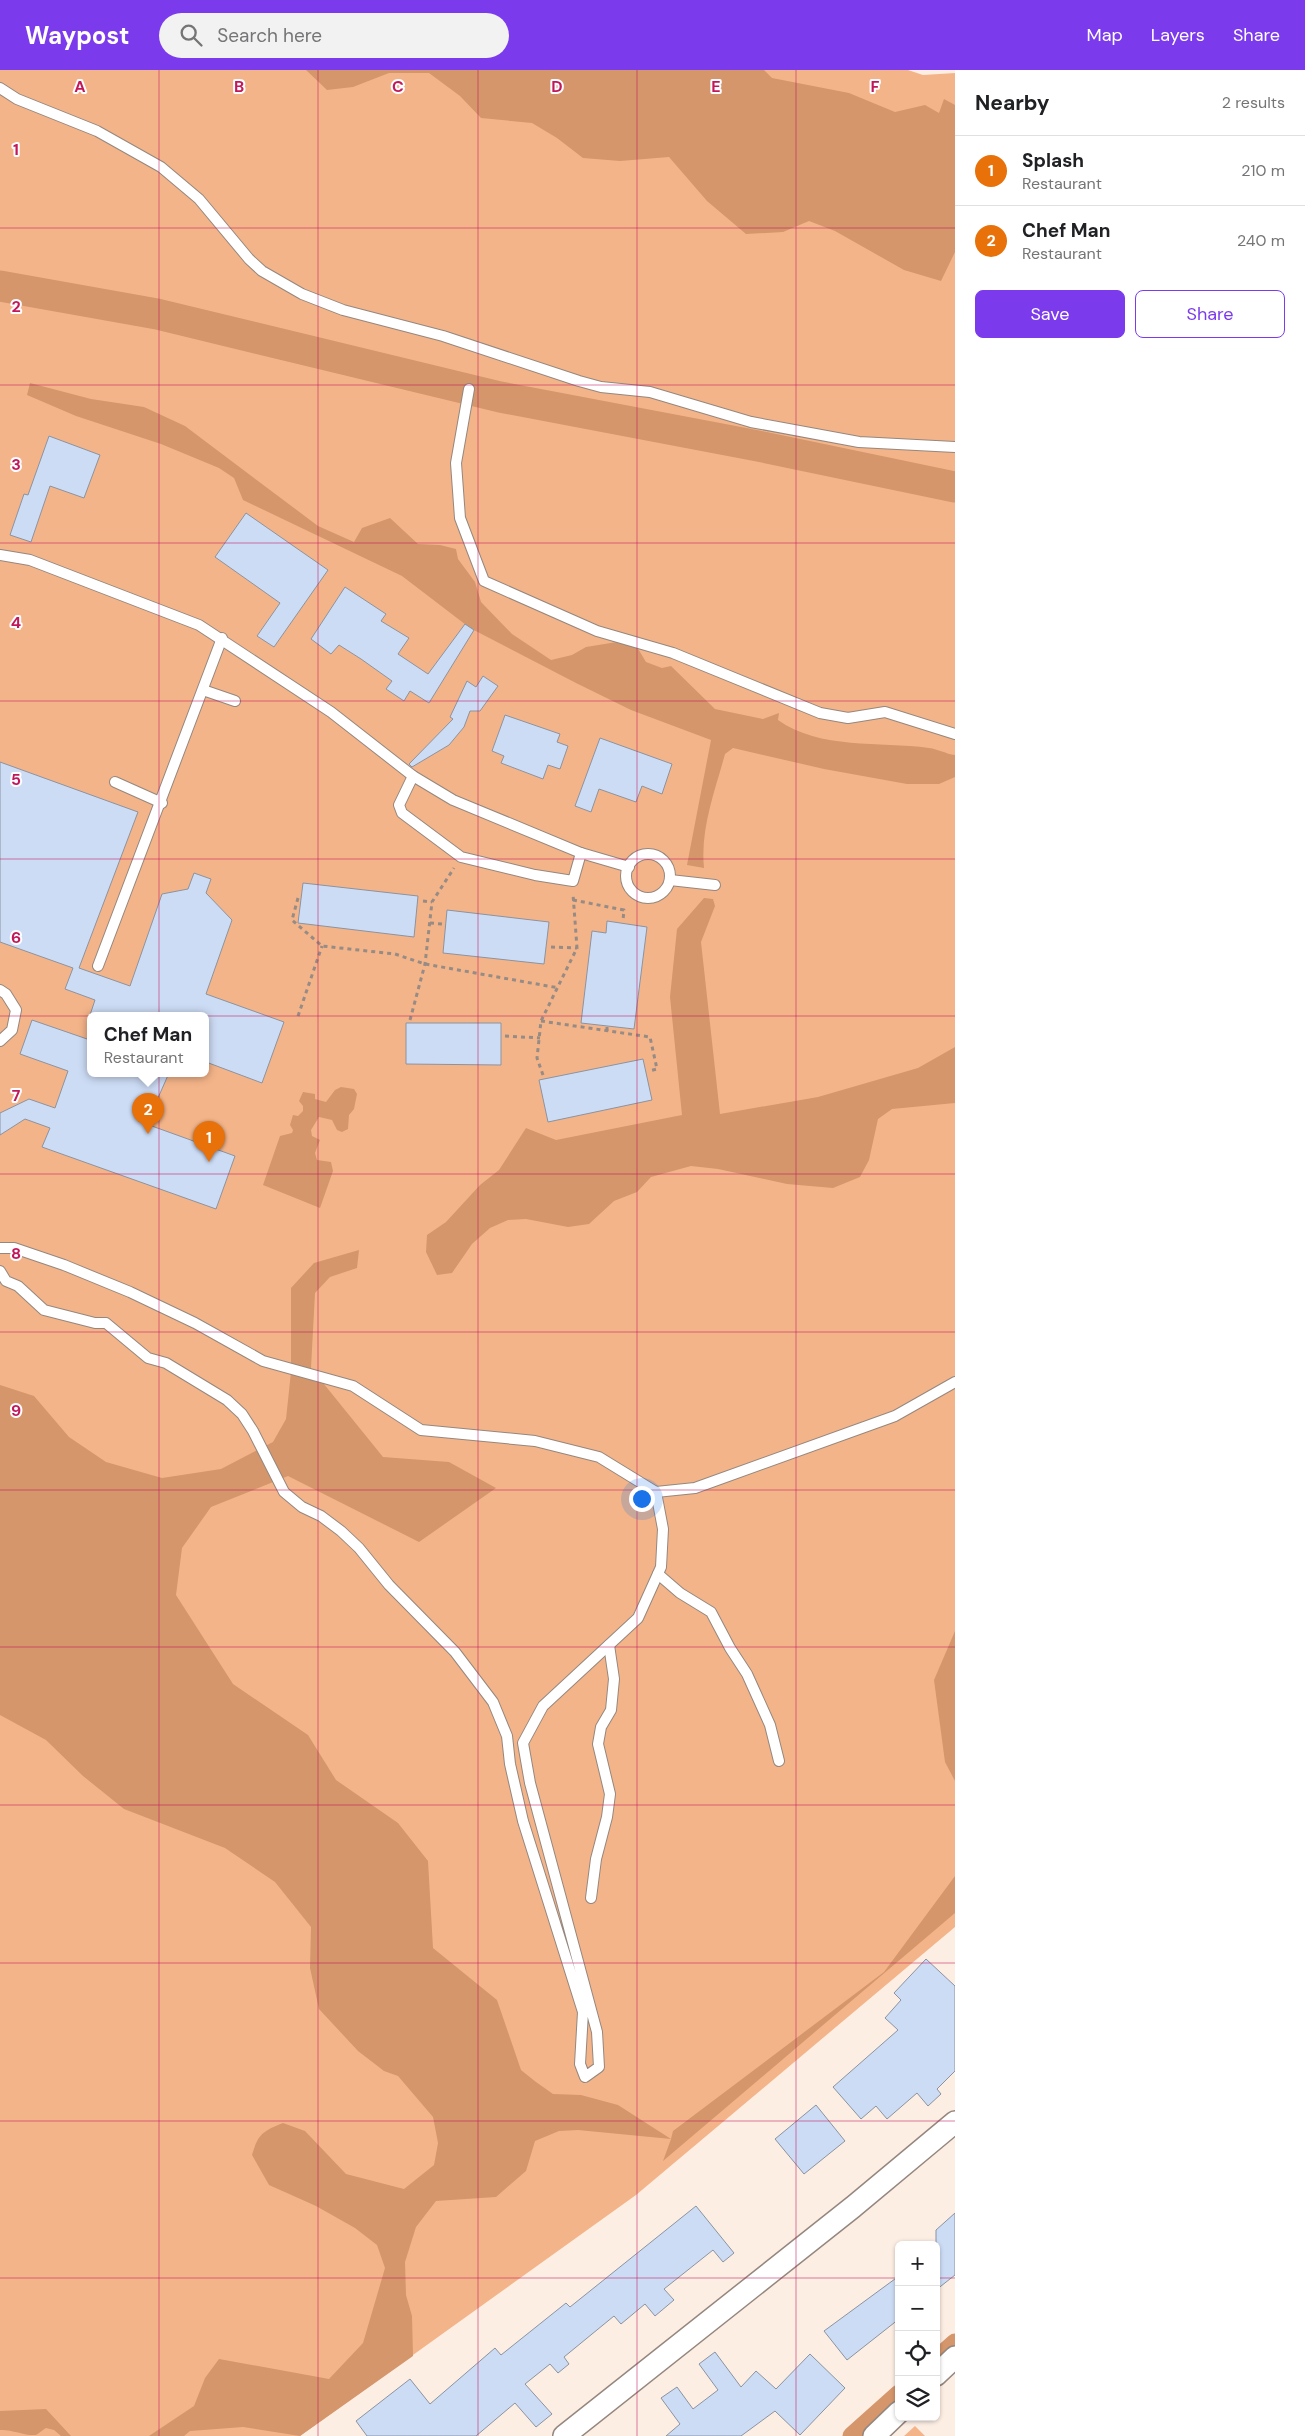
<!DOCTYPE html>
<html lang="en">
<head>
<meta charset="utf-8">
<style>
  body { margin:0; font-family:"DM Sans",sans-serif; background:#f2f2f2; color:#202124 }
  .controls { position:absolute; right:15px; bottom:15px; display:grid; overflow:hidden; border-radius:8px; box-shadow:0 1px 4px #0004 }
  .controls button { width:45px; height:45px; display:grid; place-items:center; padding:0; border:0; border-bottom:1px solid #e0e0e0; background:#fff; color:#202124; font:25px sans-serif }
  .you { position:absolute; left:641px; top:1428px; width:18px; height:18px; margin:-12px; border:4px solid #fff; border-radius:50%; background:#1a73e8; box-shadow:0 0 0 8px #1a73e833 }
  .badge { display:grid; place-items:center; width:32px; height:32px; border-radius:50%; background:#7c3aed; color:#fff; font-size:16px; font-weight:700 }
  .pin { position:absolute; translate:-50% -41px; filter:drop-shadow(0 1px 2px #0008) }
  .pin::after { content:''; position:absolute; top:26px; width:18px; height:15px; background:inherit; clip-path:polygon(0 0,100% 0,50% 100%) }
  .popup { position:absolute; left:87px; top:942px; width:122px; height:65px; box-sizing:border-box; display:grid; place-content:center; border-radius:8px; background:#fff; filter:drop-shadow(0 1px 4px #0005); font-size:16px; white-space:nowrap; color:#757577 }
  .popup b { font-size:19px; color:#202124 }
  .popup::after { content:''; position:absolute; left:50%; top:100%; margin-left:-10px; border:10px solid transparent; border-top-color:#fff }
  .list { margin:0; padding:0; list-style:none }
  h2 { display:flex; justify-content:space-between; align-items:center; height:65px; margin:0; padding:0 20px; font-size:21px }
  h2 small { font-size:16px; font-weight:400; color:#757577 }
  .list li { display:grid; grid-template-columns:32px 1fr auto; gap:15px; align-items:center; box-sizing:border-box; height:70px; padding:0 20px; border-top:1px solid #e0e0e0 }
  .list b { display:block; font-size:19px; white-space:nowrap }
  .list p { margin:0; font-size:16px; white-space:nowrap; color:#757577 }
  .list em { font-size:16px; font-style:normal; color:#757577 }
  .actions { display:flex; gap:10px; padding:15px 20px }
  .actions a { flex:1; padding:11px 0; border:1px solid #7c3aed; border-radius:8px; text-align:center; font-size:18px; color:#7c3aed }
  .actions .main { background:#7c3aed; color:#fff }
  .icon { flex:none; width:28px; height:28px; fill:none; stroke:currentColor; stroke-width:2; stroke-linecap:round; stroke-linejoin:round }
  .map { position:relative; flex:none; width:955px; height:2366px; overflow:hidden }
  header { display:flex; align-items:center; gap:30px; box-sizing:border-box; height:70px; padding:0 25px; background:#7c3aed; color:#fff }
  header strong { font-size:24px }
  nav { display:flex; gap:28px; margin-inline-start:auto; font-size:18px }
  .search { width:350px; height:45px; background:#f2f2f2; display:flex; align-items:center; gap:12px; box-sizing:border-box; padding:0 18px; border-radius:28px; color:#757577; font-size:19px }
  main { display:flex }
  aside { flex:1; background:#fff }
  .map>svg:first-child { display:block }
  .green { fill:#f4b489; fill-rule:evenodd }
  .water { fill:#d5966b }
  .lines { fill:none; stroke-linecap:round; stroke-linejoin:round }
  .canal { stroke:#d5966b; stroke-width:19 }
  .river { stroke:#d5966b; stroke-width:31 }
  .building { fill:#cddcf5; stroke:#8b93a0 }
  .service-casing { stroke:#95877e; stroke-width:12 }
  .minor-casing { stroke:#95877e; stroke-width:24 }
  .path { stroke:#978c85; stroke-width:3; stroke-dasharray:4 4; stroke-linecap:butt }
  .service { stroke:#fff; stroke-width:10 }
  .minor { stroke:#fff; stroke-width:21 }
  .grid { fill:none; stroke:#c2185b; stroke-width:1; stroke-opacity:0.55 }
  .grid-label { font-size:16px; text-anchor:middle; font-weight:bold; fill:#c2185b; stroke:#fefefe; stroke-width:4; stroke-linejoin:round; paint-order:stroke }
</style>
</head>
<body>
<header>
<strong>Waypost</strong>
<div class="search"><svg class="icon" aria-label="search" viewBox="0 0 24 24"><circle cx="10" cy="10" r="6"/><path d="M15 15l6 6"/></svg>Search here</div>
<nav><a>Map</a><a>Layers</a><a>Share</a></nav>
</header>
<main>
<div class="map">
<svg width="955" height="2366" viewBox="0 0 955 2366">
  <rect width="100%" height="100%" fill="#fdeee4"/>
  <g class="green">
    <path d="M0,0H908L923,5L955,3V1857L636,2125L300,2366H0ZM90,945H206V1003H90Z"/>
    <polygon points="915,2356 925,2366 904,2366"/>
  </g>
  <g class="water">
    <polygon points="306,0 764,0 772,8 849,23 895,42 925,35 939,43 944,29 955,35 955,182 941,211 904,200 835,161 809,151 783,162 746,164 707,131 669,87 620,91 583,88 557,68 532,53 481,48 460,26 429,3 389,3 353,17 327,20"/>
    <path d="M30,313L91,329L144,337L185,356L318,456L354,472L362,458L390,448L418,474L440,475L456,479L458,489L475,512L481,532L512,564L551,590L572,585L586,577L623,571L637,577L646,592L662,598L671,596L715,639L763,649L779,643L778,650C820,680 879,671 929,678C938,679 946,684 955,685V707L939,714H907L824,699L733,678L725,684C715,721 700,759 704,798L687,795L711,670L631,640L576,613L470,558L402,506L243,430L234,408L219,398L161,374L76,346L27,325Z"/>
    <polygon points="704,828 713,829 715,836 701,872 720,1044 818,1027 918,998 955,977 955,1033 892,1039 878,1049 869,1090 860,1107 833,1118 787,1114 718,1099 691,1096 651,1107 637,1122 614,1131 589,1154 568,1157 526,1149 508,1150 490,1158 472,1174 452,1203 437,1205 426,1182 427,1165 446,1152 480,1115 499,1100 526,1058 556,1070 682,1045 670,927 677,859"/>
    <polygon points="341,1017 354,1019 357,1024 354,1039 349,1045 348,1059 342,1062 337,1060 332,1050 319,1047 311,1060 312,1066 320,1070 315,1083 317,1090 331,1092 333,1101 320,1138 263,1115 280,1066 292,1063 293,1060 290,1055 293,1045 298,1046 303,1041 303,1036 299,1031 303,1022 315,1024 315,1029 326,1032 335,1020"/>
    <path d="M359,1180L357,1198L330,1207L315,1223L311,1298L383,1387L449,1392L496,1418L419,1472L288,1406L211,1437L182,1478L176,1525L233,1614L308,1665L336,1710L398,1753L428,1791L433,1878L497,1930L521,2000L536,2012L553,2024L581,2025L618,2035L671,2069L673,2061L884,1902L955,1806V1843L663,2091L671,2069L578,2060L559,2061L535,2071L526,2101L496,2127L436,2131L416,2157L405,2192L406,2225L412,2246L413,2286L300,2366L243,2357L190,2361L184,2366H149L194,2336L205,2308L219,2289L329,2309L363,2273L385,2198L377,2175L355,2158L316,2136L269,2115L252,2085C258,2064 263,2061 283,2053L305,2061L346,2104L404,2119L434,2095L438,2073L433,2047L398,2006L384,2001L358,1981L319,1939L310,1898L311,1857L275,1812L225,1778L124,1739L83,1706L46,1670L0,1645V1315L34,1326L69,1367L106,1392L162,1408L221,1399L273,1372L286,1349L291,1302V1218L314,1193Z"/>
    <polygon points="955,1561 955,1711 945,1692 934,1610"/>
    <path d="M46,2339L71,2366H61L54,2360L46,2358C42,2360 40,2363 36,2365C25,2366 11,2359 0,2360V2341Z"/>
  </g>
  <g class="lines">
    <g class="canal">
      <polyline points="936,2290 955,2273"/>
      <polyline points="852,2366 899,2324"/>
    </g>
    <polyline class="river" points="0,216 157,244 500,327 758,376 955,417"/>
  </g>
  <g class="building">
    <polygon points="49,366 100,385 84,428 50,416 31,472 10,465 24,424 28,425"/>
    <polygon points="246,443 328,500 274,577 257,566 280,533 215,487"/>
    <polygon points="345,517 386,544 381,551 409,568 398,584 428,604 465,554 474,560 429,633 410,621 404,631 386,619 392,611 361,589 339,575 331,584 311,569"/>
    <polygon points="483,606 498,616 480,641 470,641 464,657 449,675 412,697 409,694 453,649 450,647 467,611 476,617"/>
    <polygon points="505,645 560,664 557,672 568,676 560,699 548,695 543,709 501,693 504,686 492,681"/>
    <polygon points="600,668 672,694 662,724 642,716 636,732 599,719 591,742 575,736"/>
    <polygon points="0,692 138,742 79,898 130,916 162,824 188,819 194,803 211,809 206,823 232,850 206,924 284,952 262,1013 206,992 206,945 90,945 95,930 65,919 73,898 0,872"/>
    <polygon points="303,813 418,826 414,867 298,853"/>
    <polygon points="447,840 549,852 544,894 443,883"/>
    <polygon points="607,851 647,857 634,959 581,953 592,861 606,863"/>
    <polygon points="32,950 90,970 90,1003 169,1003 154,1037 138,1051 235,1086 216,1139 42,1077 50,1058 25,1049 0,1065 0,1043 29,1029 55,1038 68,1001 20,984"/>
    <polygon points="406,953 501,953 501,995 406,994"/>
    <polygon points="643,989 652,1030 548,1052 539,1010"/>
    <polygon points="926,1889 955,1916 955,2001 937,2019 941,2024 928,2036 917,2023 887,2049 876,2036 861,2049 833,2017 898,1960 885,1948 901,1930 894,1923"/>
    <polygon points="816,2035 845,2071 804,2104 775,2069"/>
    <polygon points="696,2136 734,2183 723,2192 713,2180 664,2219 674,2230 655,2246 645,2234 621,2254 614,2246 564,2287 569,2294 558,2303 550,2294 525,2314 552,2344 536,2357 515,2333 476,2366 367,2366 356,2351 410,2309 430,2334 495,2278 501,2285 566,2233 570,2237"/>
    <polygon points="955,2143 955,2205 936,2220 936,2160"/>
    <polygon points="899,2206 899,2249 847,2290 824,2261"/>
    <polygon points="715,2282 741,2317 756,2301 776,2319 810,2284 845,2318 800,2365 775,2341 741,2366 666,2366 680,2354 661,2328 677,2317 693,2339 718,2320 699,2294"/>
  </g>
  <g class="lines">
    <defs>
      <g id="service">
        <polyline points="0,18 17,29 97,61 161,97 199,129 249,189 262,201 302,224 343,240 443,266 579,311 601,317 650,322 751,352 859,372 955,377"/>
        <polyline points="469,319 456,393 460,448 484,511 597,561 673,583 820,643 848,648 885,642 955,664"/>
        <polyline points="0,485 30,490 199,555 331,642 413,706 453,730 581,783 629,797"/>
        <polyline points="203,620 235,631"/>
        <polyline points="413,706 399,735 402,743 461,787 535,805 573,811 581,783"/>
        <polyline points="115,712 162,733"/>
        <circle cx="648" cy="806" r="22"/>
        <polyline points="670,810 715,815"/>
        <polyline points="98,896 222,568"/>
        <polyline points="0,920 6,924 16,940 12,960 0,971"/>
        <polyline points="0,1178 14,1178 64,1195 130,1222 195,1253 263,1291 353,1316 421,1360 535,1371 599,1387 656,1422 695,1418 895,1346 955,1312"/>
        <polyline points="0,1201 6,1211 18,1216 44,1240 95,1253 106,1253 148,1288 166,1293 227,1330 242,1344 253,1361 284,1422 302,1437 321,1446 341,1461 359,1478 389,1515 455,1582 493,1632 507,1666 510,1694 523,1751 583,1942 580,1994 585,2007 599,1997 597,1962 530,1713 523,1673 543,1636 638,1548 661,1497 663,1459 656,1422"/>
        <polyline points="658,1504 680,1523 711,1542 730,1578 747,1604 770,1655 779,1691"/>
        <polyline points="591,1828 596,1789 607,1747 610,1724 598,1674 601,1657 611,1640 614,1609 609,1575"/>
      </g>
      <g id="minor">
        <polyline points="936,2305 955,2287"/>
        <polyline points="564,2366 853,2137 955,2052"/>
        <polyline points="874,2366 899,2342"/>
      </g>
    </defs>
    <use href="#service" class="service-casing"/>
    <use href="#minor" class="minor-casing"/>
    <g class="path">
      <polyline points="298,828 292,850 322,876 395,884 425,894 559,918"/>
      <polyline points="573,830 624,840 623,850"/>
      <polyline points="423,831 432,832"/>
      <polyline points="430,853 442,854"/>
      <polyline points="551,877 577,878"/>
      <polyline points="298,946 322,876"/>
      <polyline points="410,950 425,894 432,832 454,798"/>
      <polyline points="541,951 650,967 657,999 649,1001"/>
      <polyline points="607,961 607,956"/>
      <polyline points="505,966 540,968"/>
      <polyline points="543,1005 537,988 541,951 577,878 573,824"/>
    </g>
    <use href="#service" class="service"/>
    <use href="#minor" class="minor"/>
  </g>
  <path class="grid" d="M159,0V2366M318,0V2366M478,0V2366M637,0V2366M796,0V2366M0,158H955M0,315H955M0,473H955M0,631H955M0,789H955M0,946H955M0,1104H955M0,1262H955M0,1420H955M0,1577H955M0,1735H955M0,1893H955M0,2051H955M0,2208H899M936,2208H955"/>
  <g class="grid-label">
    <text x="80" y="22">A</text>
    <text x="239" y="22">B</text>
    <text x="398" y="22">C</text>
    <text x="557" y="22">D</text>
    <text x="716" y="22">E</text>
    <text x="875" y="22">F</text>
    <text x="16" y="85">1</text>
    <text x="16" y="242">2</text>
    <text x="16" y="400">3</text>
    <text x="16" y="558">4</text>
    <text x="16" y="715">5</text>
    <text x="16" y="873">6</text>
    <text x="16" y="1031">7</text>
    <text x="16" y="1189">8</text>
    <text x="16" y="1346">9</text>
  </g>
</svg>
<div class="controls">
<button>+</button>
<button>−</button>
<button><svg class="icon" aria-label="locate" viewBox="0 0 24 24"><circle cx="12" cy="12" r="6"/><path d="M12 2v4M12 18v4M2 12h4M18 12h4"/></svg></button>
<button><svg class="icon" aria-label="layers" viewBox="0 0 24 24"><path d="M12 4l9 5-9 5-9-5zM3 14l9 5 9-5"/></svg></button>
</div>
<div class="you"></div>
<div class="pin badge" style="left:209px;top:1092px;background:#e8710a">1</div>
<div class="pin badge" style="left:148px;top:1064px;background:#e8710a">2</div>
<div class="popup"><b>Chef Man</b>Restaurant</div>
</div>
<aside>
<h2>Nearby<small>2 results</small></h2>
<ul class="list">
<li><span class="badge" style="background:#e8710a">1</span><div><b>Splash</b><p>Restaurant</p></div><em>210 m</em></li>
<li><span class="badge" style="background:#e8710a">2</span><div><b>Chef Man</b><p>Restaurant</p></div><em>240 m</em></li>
</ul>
<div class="actions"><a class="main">Save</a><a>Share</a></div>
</aside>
</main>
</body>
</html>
